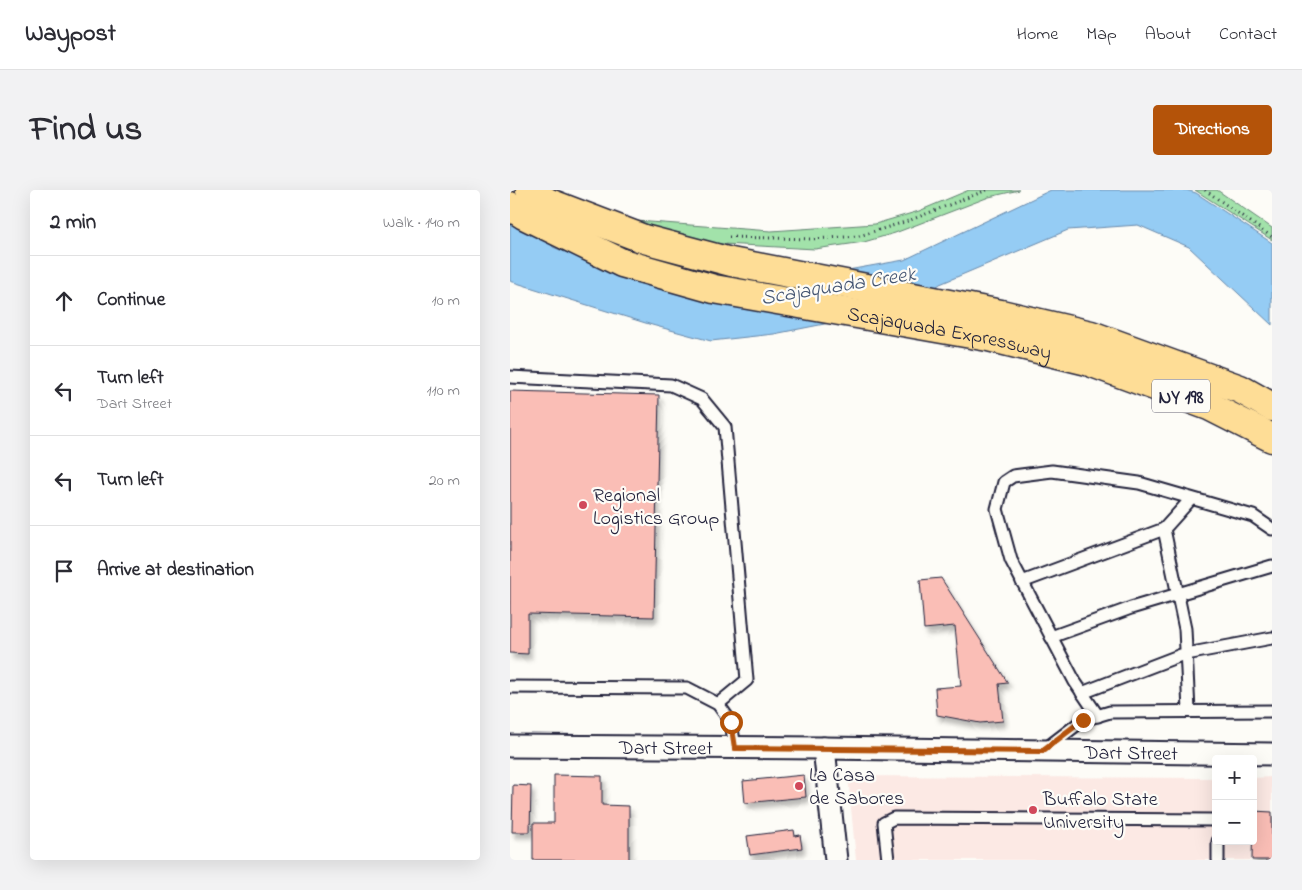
<!DOCTYPE html>
<html lang="en">
<head>
<meta charset="utf-8">
<style>
  body { margin:0; font-family:"Indie Flower",sans-serif; background:#f2f2f3; color:#2b2b33 }
  .controls { position:absolute; right:15px; bottom:15px; display:grid; overflow:hidden; border-radius:5px; box-shadow:0 5px 20px #0002 }
  .controls button { width:45px; height:45px; display:grid; place-items:center; padding:0; border:0; border-bottom:1px solid #e1e1e2; background:#fff; color:#2b2b33; font:25px sans-serif }
  .stop { position:absolute; width:15px; height:15px; margin:-11px; border:4px solid #b45309; border-radius:50%; background:#fff }
  .stop.end { background:#b45309; border-color:#fff; box-shadow:0 1px 5px #0008 }
  .list { margin:0; padding:0; list-style:none }
  h2 { display:flex; justify-content:space-between; align-items:center; height:65px; margin:0; padding:0 20px; font-size:21px }
  h2 small { font-size:16px; font-weight:400; color:#7c7c81 }
  .list li { display:grid; grid-template-columns:32px 1fr auto; gap:15px; align-items:center; box-sizing:border-box; height:90px; padding:0 20px; border-top:1px solid #e1e1e2 }
  .list b { display:block; font-size:19px; white-space:nowrap }
  .list p { margin:0; font-size:16px; white-space:nowrap; color:#7c7c81 }
  .list em { font-size:16px; font-style:normal; color:#7c7c81 }
  .icon { flex:none; width:28px; height:28px; fill:none; stroke:currentColor; stroke-width:2; stroke-linecap:round; stroke-linejoin:round }
  .map { position:relative; flex:none; width:762px; height:670px; overflow:hidden; border-radius:5px }
  header { display:flex; align-items:center; gap:30px; box-sizing:border-box; height:70px; padding:0 25px; background:#fff; border-bottom:1px solid #e1e1e2 }
  header strong { font-size:24px }
  nav { display:flex; gap:28px; margin-inline-start:auto; font-size:18px }
  .intro { display:flex; align-items:center; justify-content:space-between; box-sizing:border-box; height:120px; padding:0 30px }
  h1 { margin:0; font-size:35px }
  .button { padding:12px 22px; border-radius:5px; background:#b45309; color:#fff; font-size:18px; font-weight:700 }
  main { display:flex; gap:30px; padding:0 30px }
  aside { flex:1; background:#fff; border-radius:5px; box-shadow:0 5px 20px #0002 }
  .map>svg:first-child { display:block }
  .built { fill:#fce9e4 }
  .green { fill:#a2e2aa; stroke:#628272 }
  .water { fill:#95ccf4; stroke:#6788aa }
  .building { fill:#fabeb6; stroke:#22223b; filter:url(#shadow) }
  .lines { fill:none; stroke-linecap:round; stroke-linejoin:round }
  .lane-casing { stroke:#22223b; stroke-width:15 }
  .street-casing { stroke:#22223b; stroke-width:25 }
  .highway-casing { stroke:#22223b; stroke-width:31 }
  .path { stroke:#22223b; stroke-width:3; stroke-dasharray:1 4; stroke-linecap:butt }
  .lane { stroke:#fdfcf7; stroke-width:11 }
  .street { stroke:#fdfcf7; stroke-width:21 }
  .highway { stroke:#fedd96; stroke-width:28 }
  .route { stroke:#b45309; stroke-width:6 }
  .poi-dot { fill:#d1495b; stroke:#fdfcf7; stroke-width:2 }
  .labels { text-anchor:middle; stroke-width:4.5; stroke-linejoin:round; paint-order:stroke }
  .shield { fill:#fdfcf7; stroke:#646373; stroke-width:1 }
  .shield-label { font-size:19px; font-weight:bold; fill:#22223b }
  .street-label { font-size:20px; fill:#22223b; stroke:#fdfcf7 }
  .poi-label { font-size:20px; fill:#22223b; stroke:#fdfcf7; text-anchor:start }
  .water-label { font-size:21px; font-style:italic; fill:#445572; stroke:#fdfcf7 }
</style>
</head>
<body>
<header>
<strong>Waypost</strong>
<nav><a>Home</a><a>Map</a><a>About</a><a>Contact</a></nav>
</header>
<div class="intro"><h1>Find us</h1><a class="button">Directions</a></div>
<main>
<aside>
<h2>2 min<small>Walk · 140 m</small></h2>
<ul class="list">
<li><svg class="icon" aria-label="ahead" viewBox="0 0 24 24"><path d="M12 20V5M6 11l6-6 6 6"/></svg><div><b>Continue</b></div><em>10 m</em></li>
<li><svg class="icon" aria-label="left" viewBox="0 0 24 24"><path d="M17 20v-9H6M10 6l-5 5 5 5"/></svg><div><b>Turn left</b><p>Dart Street</p></div><em>110 m</em></li>
<li><svg class="icon" aria-label="left" viewBox="0 0 24 24"><path d="M17 20v-9H6M10 6l-5 5 5 5"/></svg><div><b>Turn left</b></div><em>20 m</em></li>
<li><svg class="icon" aria-label="arrive" viewBox="0 0 24 24"><path d="M6 21V4h12l-3 4 3 4H6"/></svg><div><b>Arrive at destination</b></div></li>
</ul>
</aside>
<div class="map">
<svg width="762" height="670" viewBox="0 0 762 670">
  <defs>
    <filter id="shadow"><feDropShadow dx="3" dy="5.5" stdDeviation="2.5" flood-color="#0004"/></filter>
  </defs>
  <rect width="100%" height="100%" fill="#fdfcf7"/>
  <filter id="ink" filterUnits="userSpaceOnUse"><feTurbulence type="fractalNoise" baseFrequency=".02" numOctaves="2"/><feDisplacementMap in="SourceGraphic" scale="10" xChannelSelector="R" yChannelSelector="G"/><feConvolveMatrix kernelMatrix="1 2 1 2 8 2 1 2 1" color-interpolation-filters="sRGB"/></filter>
  <g filter="url(#ink)">
    <polygon class="built" points="338,586 706,588 706,651 743,651 743,588 762,587 762,670 346,670"/>
    <g class="green">
      <polygon points="4,0 39,0 113,30 261,41 365,34 409,21 459,0 509,0 479,7 385,43 354,52 305,59 176,52 32,19"/>
      <polygon points="685,0 707,0 762,38 762,50"/>
    </g>
    <polygon class="water" points="541,0 676,0 686,3 762,53 762,135 679,57 628,35 558,40 430,94 395,118 264,144 201,151 142,135 0,91 0,10 43,57 139,96 265,93 394,70"/>
    <g class="building">
      <polygon points="0,201 149,205 144,427 18,424 18,464 0,463"/>
      <polygon points="431,388 498,493 489,494 493,531 470,533 427,525 425,498 451,496 445,436 414,439 410,390"/>
      <polygon points="44,585 92,586 92,615 119,616 119,670 23,670 23,633 44,633"/>
      <polygon points="294,585 296,607 235,613 233,591"/>
      <polygon points="3,595 21,596 20,642 2,642"/>
      <polygon points="743,621 762,622 762,670 742,670"/>
      <polygon points="284,640 285,646 290,645 292,658 240,665 237,646"/>
    </g>
    <g class="lines">
      <defs>
        <g id="lane">
          <polyline points="0,187 161,195 192,209 215,237 237,490 208,514"/>
          <polyline points="654,339 675,439 679,521"/>
          <polyline points="512,392 654,339 681,309"/>
          <polyline points="541,447 621,418 762,376"/>
          <polyline points="0,497 177,498 208,514 221,532 225,558"/>
          <polyline points="572,503 671,465 762,448"/>
          <polyline points="588,526 565,492 501,370 487,319 494,292 503,286 542,281 629,293 743,326 762,339"/>
          <polyline points="535,559 573,530 600,522 762,521"/>
          <polyline points="378,670 374,633 384,628 706,630"/>
          <polyline points="708,670 708,651"/>
        </g>
        <g id="street">
          <path id="s1" d="M0,556L314,558L762,564"/>
          <polyline points="314,558 326,670"/>
        </g>
        <g id="highway">
          <polyline points="20,0 37,12 134,49 221,72 491,124 581,145 730,199 762,217"/>
          <path id="s2" d="M0,16L14,25L112,73L204,99L478,147L577,171L699,216L762,248"/>
        </g>
      </defs>
      <use href="#lane" class="lane-casing"/>
      <use href="#street" class="street-casing"/>
      <use href="#highway" class="highway-casing"/>
      <g class="path">
        <polyline points="695,0 762,47"/>
        <polyline points="219,47 302,49 349,46 398,31 477,0"/>
      </g>
      <use href="#lane" class="lane"/>
      <use href="#street" class="street"/>
      <use href="#highway" class="highway"/>
    </g>
  </g>
  <g class="lines" filter="url(#ink)">
    <polyline class="route" points="221,532 225,558 532,561 573,530"/>
  </g>
  <g class="poi-dot">
    <circle cx="73" cy="315" r="5"/>
    <circle cx="289" cy="596" r="5"/>
    <circle cx="523" cy="620" r="5"/>
  </g>
  <g class="labels">
    <rect class="shield" x="642" y="189.5" width="58" height="33" rx="4"/>
    <g class="shield-label">
      <text x="671" y="213">NY 198</text>
    </g>
    <g class="street-label">
      <text dy="7" stroke="none"><textPath href="#s2" startOffset="461">Scajaquada Expressway</textPath></text>
      <text dy="7" stroke="none"><textPath href="#s1" startOffset="156">Dart Street</textPath></text>
      <text dy="7" stroke="none"><textPath href="#s1" startOffset="621">Dart Street</textPath></text>
    </g>
    <g class="poi-label">
      <text x="83" y="311">Regional<tspan x="83" dy="23">Logistics Group</tspan></text>
      <text x="299" y="591">La Casa<tspan x="299" dy="23">de Sabores</tspan></text>
      <text x="533" y="615">Buffalo State<tspan x="533" dy="23">University</tspan></text>
    </g>
    <g class="water-label">
      <text transform="translate(328 95) rotate(-9)" y="7">Scajaquada Creek</text>
    </g>
  </g>
</svg>
<div class="controls">
<button>+</button>
<button>−</button>
</div>
<div class="stop" style="left:221px;top:532px"></div>
<div class="stop end" style="left:573px;top:530px"></div>
</div>
</main>
</body>
</html>
